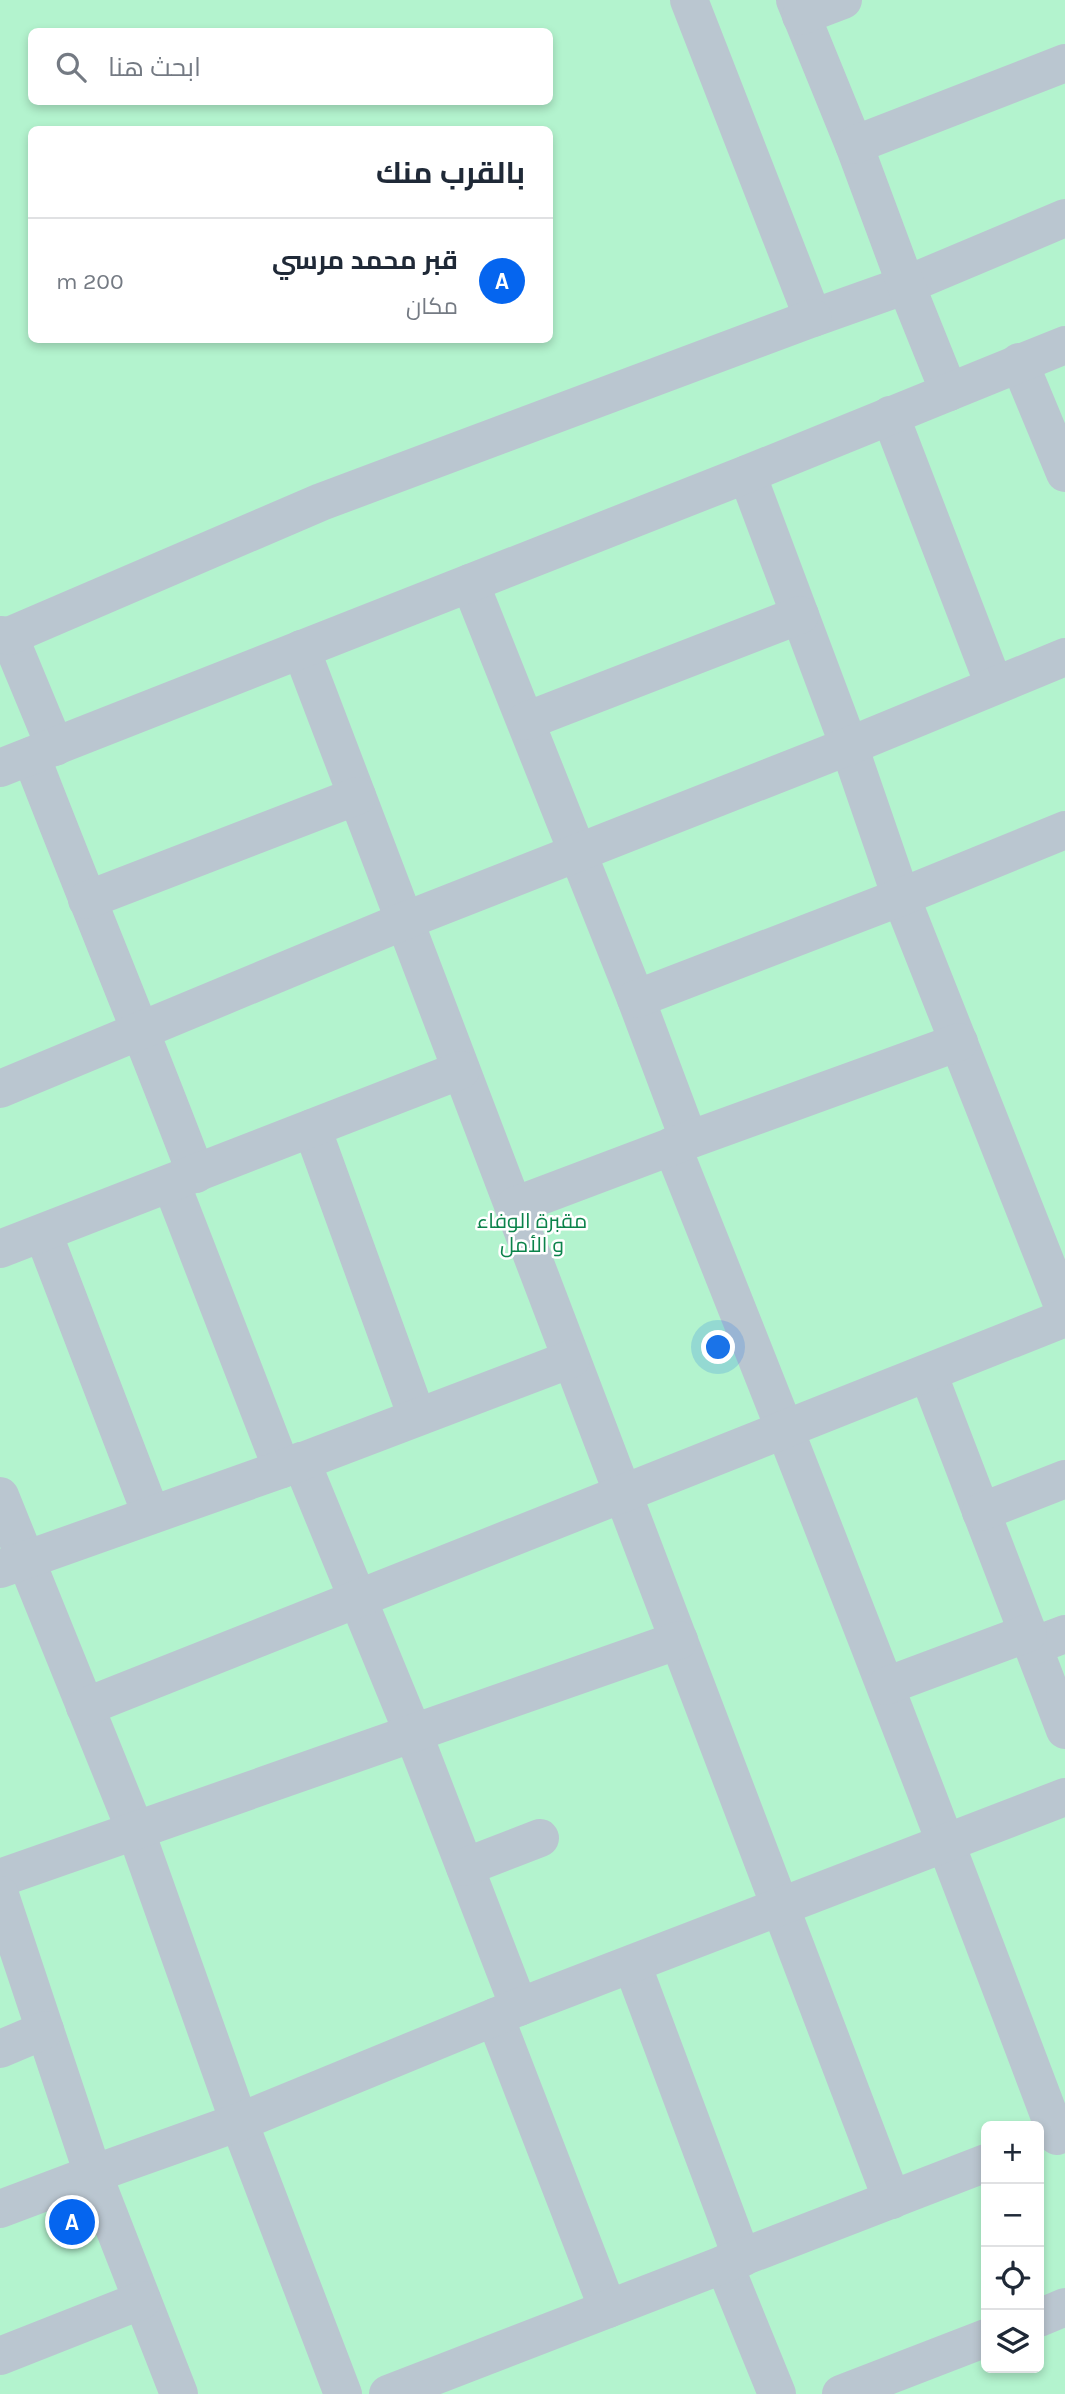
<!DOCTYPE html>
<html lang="ar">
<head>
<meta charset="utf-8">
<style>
  body { margin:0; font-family:Karla,Cairo,sans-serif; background:#f6f6f7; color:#1f2937; direction:rtl }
  .controls { position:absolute; right:21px; bottom:21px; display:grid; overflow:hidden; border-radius:10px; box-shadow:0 4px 10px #0003 }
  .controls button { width:63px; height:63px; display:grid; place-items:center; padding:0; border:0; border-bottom:2px solid #e0e1e3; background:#fff; color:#1f2937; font:35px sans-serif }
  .you { position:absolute; left:719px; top:1348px; width:24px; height:24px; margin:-18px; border:5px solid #fff; border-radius:50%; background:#1a73e8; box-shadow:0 0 0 10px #1a73e833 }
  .badge { display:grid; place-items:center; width:46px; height:46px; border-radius:50%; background:#0565ef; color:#fff; font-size:23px; font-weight:700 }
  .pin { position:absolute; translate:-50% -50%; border:4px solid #fff; box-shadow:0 2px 7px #0006 }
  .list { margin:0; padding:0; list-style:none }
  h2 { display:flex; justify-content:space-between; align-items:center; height:91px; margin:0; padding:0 28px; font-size:30px }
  h2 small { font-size:23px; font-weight:400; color:#747a83 }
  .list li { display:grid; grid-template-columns:46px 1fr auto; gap:21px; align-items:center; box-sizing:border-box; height:126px; padding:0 28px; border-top:2px solid #e0e1e3 }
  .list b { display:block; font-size:26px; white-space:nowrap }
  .list p { margin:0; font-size:23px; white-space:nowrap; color:#747a83 }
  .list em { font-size:23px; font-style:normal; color:#747a83 }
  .icon { flex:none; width:38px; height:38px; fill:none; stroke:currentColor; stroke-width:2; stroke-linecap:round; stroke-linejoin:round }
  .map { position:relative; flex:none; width:1065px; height:2394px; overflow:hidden; direction:ltr }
  .search { position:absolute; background:#fff; box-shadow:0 4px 10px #0003; left:28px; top:28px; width:525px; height:77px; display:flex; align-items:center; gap:18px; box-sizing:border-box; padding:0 24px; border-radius:10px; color:#747a83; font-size:26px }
  .panel { position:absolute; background:#fff; box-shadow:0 4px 10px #0003; left:28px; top:126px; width:525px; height:217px; border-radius:10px; direction:rtl }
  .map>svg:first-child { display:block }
  .green { fill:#b3f3ce; fill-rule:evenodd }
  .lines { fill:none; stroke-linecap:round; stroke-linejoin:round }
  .minor { stroke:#bac6d0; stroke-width:38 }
  .labels { text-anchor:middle; stroke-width:5; stroke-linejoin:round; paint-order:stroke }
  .park-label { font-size:21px; fill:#0c834b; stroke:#fff }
</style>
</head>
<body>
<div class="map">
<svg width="1065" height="2394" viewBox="0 0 1065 2394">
  <rect width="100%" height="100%" fill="#efebeb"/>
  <path class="green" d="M0,0H1065V2394H0ZM32,32H550V102H32ZM32,130H550V340H32ZM986,2126H1039V2368H986Z"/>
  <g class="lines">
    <g class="minor">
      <polyline points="689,0 813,318 906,285 1065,218"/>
      <polyline points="795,0 854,145 906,285 949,392"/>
      <polyline points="801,16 843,0"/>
      <polyline points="854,145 1065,63"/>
      <polyline points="1019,362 1065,473"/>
      <polyline points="890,415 994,685"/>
      <polyline points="747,474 849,746 901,897 1065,1311"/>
      <polyline points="470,583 636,999 689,1140"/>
      <polyline points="0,635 9,636 55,747"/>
      <polyline points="9,636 321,502 813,318"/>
      <polyline points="301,649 892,2200"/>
      <polyline points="526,721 800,615"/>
      <path d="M31,756C85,896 143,1034 196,1174"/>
      <polyline points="0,768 747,474 1065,345"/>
      <polyline points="87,900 357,796"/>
      <polyline points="636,999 901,897 1065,830"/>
      <polyline points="0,1089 404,921 849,746 1065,657"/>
      <polyline points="312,1128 417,1417"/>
      <path d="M672,1146C804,1475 932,1804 1057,2136"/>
      <polyline points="171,1183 282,1469"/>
      <polyline points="514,1206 689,1140 959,1042"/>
      <polyline points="43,1233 151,1514"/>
      <polyline points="0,1249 461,1070"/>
      <polyline points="928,1373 1065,1730"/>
      <polyline points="301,1461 413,1733 519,2007"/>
      <polyline points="0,1496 136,1832 239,2122 343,2394"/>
      <polyline points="981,1512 1065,1479"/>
      <polyline points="0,1569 282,1469 571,1359"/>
      <polyline points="1033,1646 1065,1634"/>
      <polyline points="886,1686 1028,1633"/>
      <polyline points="85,1707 1065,1318"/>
      <polyline points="465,1867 540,1838"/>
      <polyline points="0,1878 679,1640"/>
      <polyline points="0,1895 93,2174 179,2394"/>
      <polyline points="632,1964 742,2258"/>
      <polyline points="495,2017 608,2309"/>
      <polyline points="0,2049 45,2030"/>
      <polyline points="0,2209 93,2174 239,2122 519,2007 1065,1797"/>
      <polyline points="724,2264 777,2394"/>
      <polyline points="1039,2318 1065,2307"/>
      <polyline points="0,2356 142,2300"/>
      <polyline points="388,2394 986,2163"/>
      <polyline points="841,2394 986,2338"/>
    </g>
  </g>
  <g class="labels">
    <g class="park-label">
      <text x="532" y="1228">مقبرة الوفاء<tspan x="532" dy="24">و الأمل</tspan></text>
    </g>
  </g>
</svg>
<div class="controls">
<button>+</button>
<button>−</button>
<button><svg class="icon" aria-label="locate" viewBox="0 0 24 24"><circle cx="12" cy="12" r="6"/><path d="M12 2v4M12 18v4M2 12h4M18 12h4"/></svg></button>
<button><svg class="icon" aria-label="layers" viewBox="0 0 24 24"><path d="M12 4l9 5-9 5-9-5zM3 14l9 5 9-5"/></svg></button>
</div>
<div class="you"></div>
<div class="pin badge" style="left:72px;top:2222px">A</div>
<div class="search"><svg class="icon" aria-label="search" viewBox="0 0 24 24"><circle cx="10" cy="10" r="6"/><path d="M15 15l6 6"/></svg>ابحث هنا</div>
<section class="panel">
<h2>بالقرب منك<small></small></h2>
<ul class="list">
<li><span class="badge">A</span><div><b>قبر محمد مرسي</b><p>مكان</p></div><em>200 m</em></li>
</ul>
</section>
</div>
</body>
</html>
